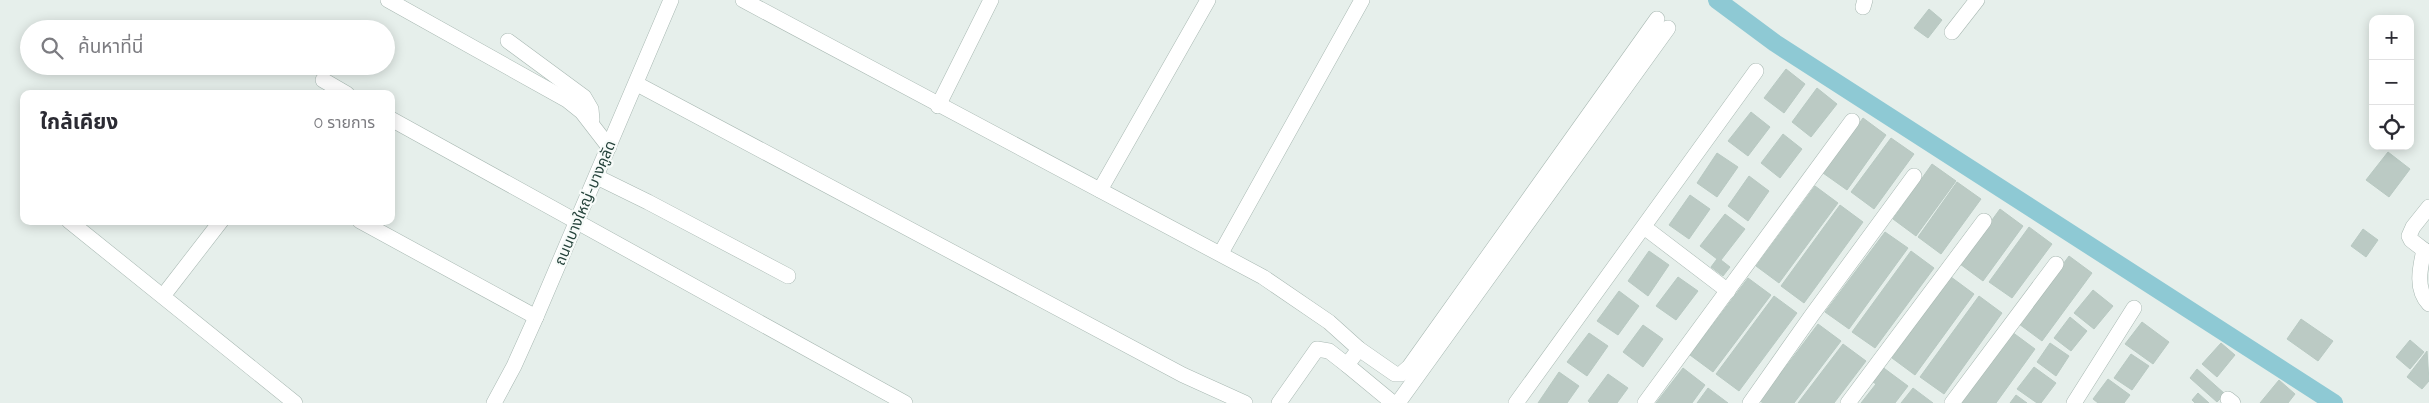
<!DOCTYPE html>
<html lang="th">
<head>
<meta charset="utf-8">
<style>
  body { margin:0; font-family:Raleway,"Noto Sans Thai",sans-serif; background:#f7f7f7; color:#2b2b33 }
  .controls { position:absolute; right:15px; top:15px; display:grid; overflow:hidden; border-radius:10px; box-shadow:0 2px 12px #0003 }
  .controls button { width:45px; height:45px; display:grid; place-items:center; padding:0; border:0; border-bottom:1px solid #e1e1e2; background:#fff; color:#2b2b33; font:25px sans-serif }
  .list { margin:0; padding:0; list-style:none }
  h2 { display:flex; justify-content:space-between; align-items:center; height:65px; margin:0; padding:0 20px; font-size:21px }
  h2 small { font-size:16px; font-weight:400; color:#7c7c81 }
  .icon { flex:none; width:28px; height:28px; fill:none; stroke:currentColor; stroke-width:2; stroke-linecap:round; stroke-linejoin:round }
  .map { position:relative; flex:none; width:2429px; height:403px; overflow:hidden }
  .search { position:absolute; background:#fff; box-shadow:0 2px 12px #0003; left:20px; top:20px; width:375px; height:55px; display:flex; align-items:center; gap:12px; box-sizing:border-box; padding:0 18px; border-radius:28px; color:#7c7c81; font-size:19px }
  .panel { position:absolute; background:#fff; box-shadow:0 2px 12px #0003; left:20px; top:90px; width:375px; height:135px; border-radius:10px }
  .map>svg:first-child { display:block }
  .lines { fill:none; stroke-linecap:round; stroke-linejoin:round }
  .canal { stroke:#8ec9d4; stroke-width:18 }
  .building { fill:#bbcac4; stroke:#b8c9c2 }
  .minor-casing { stroke:#a8b8b2; stroke-width:16 }
  .tertiary-casing { stroke:#a8b8b2; stroke-width:16 }
  .minor { stroke:#fff; stroke-width:15 }
  .tertiary { stroke:#fff; stroke-width:15 }
  .labels { text-anchor:middle; stroke-width:4.5; stroke-linejoin:round; paint-order:stroke }
  .street-label { font-size:15px; fill:#24423a; stroke:#f7fbf9 }
</style>
</head>
<body>
<div class="map">
<svg width="2429" height="403" viewBox="0 0 2429 403">
  <rect width="100%" height="100%" fill="#e6efeb"/>
  <g class="lines">
    <polyline class="canal" points="1717,0 1775,43 2334,403"/>
  </g>
  <g class="building">
    <polygon points="1929,9 1942,20 1928,38 1914,28"/>
    <polygon points="1786,69 1805,84 1784,113 1764,98"/>
    <polygon points="1817,88 1837,104 1811,137 1792,122"/>
    <polygon points="1751,112 1770,127 1748,156 1728,141"/>
    <polygon points="1863,118 1886,135 1847,190 1823,173"/>
    <polygon points="1783,134 1802,149 1780,178 1761,163"/>
    <polygon points="1891,138 1914,154 1874,209 1851,192"/>
    <polygon points="2388,152 2410,169 2389,197 2366,180"/>
    <polygon points="1717,153 1738,167 1717,197 1697,183"/>
    <polygon points="1932,164 1956,181 1916,236 1893,219"/>
    <polygon points="1749,176 1769,191 1748,221 1728,206"/>
    <polygon points="1957,182 1981,199 1941,254 1918,237"/>
    <polygon points="1815,186 1838,203 1779,283 1756,266"/>
    <polygon points="1690,195 1710,209 1689,239 1669,225"/>
    <polygon points="1840,205 1863,222 1804,303 1781,286"/>
    <polygon points="2000,209 2023,226 1983,281 1960,264"/>
    <polygon points="1725,214 1745,229 1721,260 1730,267 1723,276 1711,267 1717,259 1700,246"/>
    <polygon points="2029,227 2052,244 2012,298 1989,282"/>
    <polygon points="2363,229 2378,240 2366,257 2351,246"/>
    <polygon points="1885,232 1908,248 1849,329 1825,312"/>
    <polygon points="1649,251 1669,265 1648,296 1628,281"/>
    <polygon points="1911,251 1934,268 1875,348 1852,332"/>
    <polygon points="2069,256 2092,273 2042,341 2019,324"/>
    <polygon points="1678,277 1698,291 1676,320 1656,306"/>
    <polygon points="1951,277 1974,294 1915,375 1892,358"/>
    <polygon points="1748,278 1771,295 1713,372 1690,355"/>
    <polygon points="2093,290 2113,306 2094,329 2074,313"/>
    <polygon points="1619,291 1639,306 1618,335 1597,321"/>
    <polygon points="1774,296 1797,313 1739,391 1716,374"/>
    <polygon points="1979,296 2002,313 1944,394 1920,377"/>
    <polygon points="2070,317 2087,331 2071,351 2054,338"/>
    <polygon points="2301,319 2333,341 2318,361 2287,339"/>
    <polygon points="2142,322 2169,342 2153,364 2125,344"/>
    <polygon points="1818,324 1841,341 1794,403 1763,403 1760,401"/>
    <polygon points="1643,325 1663,339 1643,367 1623,352"/>
    <polygon points="2012,332 2035,349 1996,403 1961,403"/>
    <polygon points="1589,333 1608,346 1587,376 1567,362"/>
    <polygon points="2410,340 2424,352 2410,369 2396,357"/>
    <polygon points="2050,343 2069,356 2056,376 2037,362"/>
    <polygon points="2221,343 2235,355 2217,377 2202,364"/>
    <polygon points="1843,344 1866,361 1834,403 1798,403"/>
    <polygon points="2427,351 2429,381 2422,389 2407,377"/>
    <polygon points="2131,354 2149,366 2132,390 2114,378"/>
    <polygon points="1881,366 1908,386 1895,403 1861,403 1876,384 1870,380"/>
    <polygon points="2034,367 2056,383 2041,403 2037,403 2017,389"/>
    <polygon points="1683,368 1705,385 1692,403 1656,403"/>
    <polygon points="2197,369 2225,394 2217,402 2190,378"/>
    <polygon points="1559,372 1579,386 1567,403 1538,403"/>
    <polygon points="1608,374 1628,388 1617,403 1590,403 1588,401"/>
    <polygon points="2108,379 2130,395 2124,403 2098,403 2093,399"/>
    <polygon points="2279,380 2295,394 2288,403 2260,403"/>
    <polygon points="1708,388 1728,403 1697,403"/>
    <polygon points="1913,388 1933,403 1901,403"/>
    <polygon points="2198,393 2209,403 2195,403 2192,400"/>
    <polygon points="2016,395 2027,403 2010,403"/>
  </g>
  <g class="lines">
    <defs>
      <g id="minor">
        <polyline points="388,0 567,100 582,112 609,147"/>
        <polyline points="743,0 1263,277 1329,322 1359,349 1347,365 1393,403"/>
        <polyline points="1863,7 1865,0"/>
        <polyline points="1952,32 1977,0"/>
        <polyline points="508,41 584,97 591,109 592,120"/>
        <polyline points="323,80 347,94"/>
        <polyline points="637,84 1183,375 1245,403"/>
        <polyline points="938,106 991,0"/>
        <polyline points="391,119 905,403"/>
        <polyline points="597,177 648,202 788,276"/>
        <polyline points="1100,190 1208,0"/>
        <polyline points="2429,207 2413,227 2409,236 2411,240 2429,254"/>
        <polyline points="69,221 295,403"/>
        <polyline points="360,221 536,317"/>
        <polyline points="1644,227 1728,291"/>
        <path d="M2424,250C2420,268 2415,289 2429,304"/>
        <polyline points="1221,253 1362,0"/>
        <polyline points="163,296 221,221"/>
        <polyline points="1359,349 1395,374 1401,374 1409,367 1657,19"/>
        <polyline points="2228,399 2233,403"/>
        <polyline points="1279,403 1317,349 1329,351 1347,365"/>
        <polyline points="1398,403 1668,28"/>
        <polyline points="1516,403 1756,71"/>
        <polyline points="1645,403 1852,121"/>
        <polyline points="1750,403 1812,315 1914,176"/>
        <polyline points="1848,403 1984,221"/>
        <polyline points="1952,403 2056,264"/>
        <polyline points="2074,403 2134,308"/>
      </g>
      <polyline id="tertiary" points="494,403 514,366 536,317 671,0"/>
    </defs>
    <use href="#minor" class="minor-casing"/>
    <use href="#tertiary" class="tertiary-casing"/>
    <use href="#minor" class="minor"/>
    <use href="#tertiary" class="tertiary"/>
  </g>
  <g class="labels">
    <g class="street-label">
      <text transform="translate(585 203) rotate(-67)" y="5">ถนนบางใหญ่-บางคูลัด</text>
    </g>
  </g>
</svg>
<div class="controls">
<button>+</button>
<button>−</button>
<button><svg class="icon" aria-label="locate" viewBox="0 0 24 24"><circle cx="12" cy="12" r="6"/><path d="M12 2v4M12 18v4M2 12h4M18 12h4"/></svg></button>
</div>
<div class="search"><svg class="icon" aria-label="search" viewBox="0 0 24 24"><circle cx="10" cy="10" r="6"/><path d="M15 15l6 6"/></svg>ค้นหาที่นี่</div>
<section class="panel">
<h2>ใกล้เคียง<small>0 รายการ</small></h2>
<ul class="list">
</ul>
</section>
</div>
</body>
</html>
